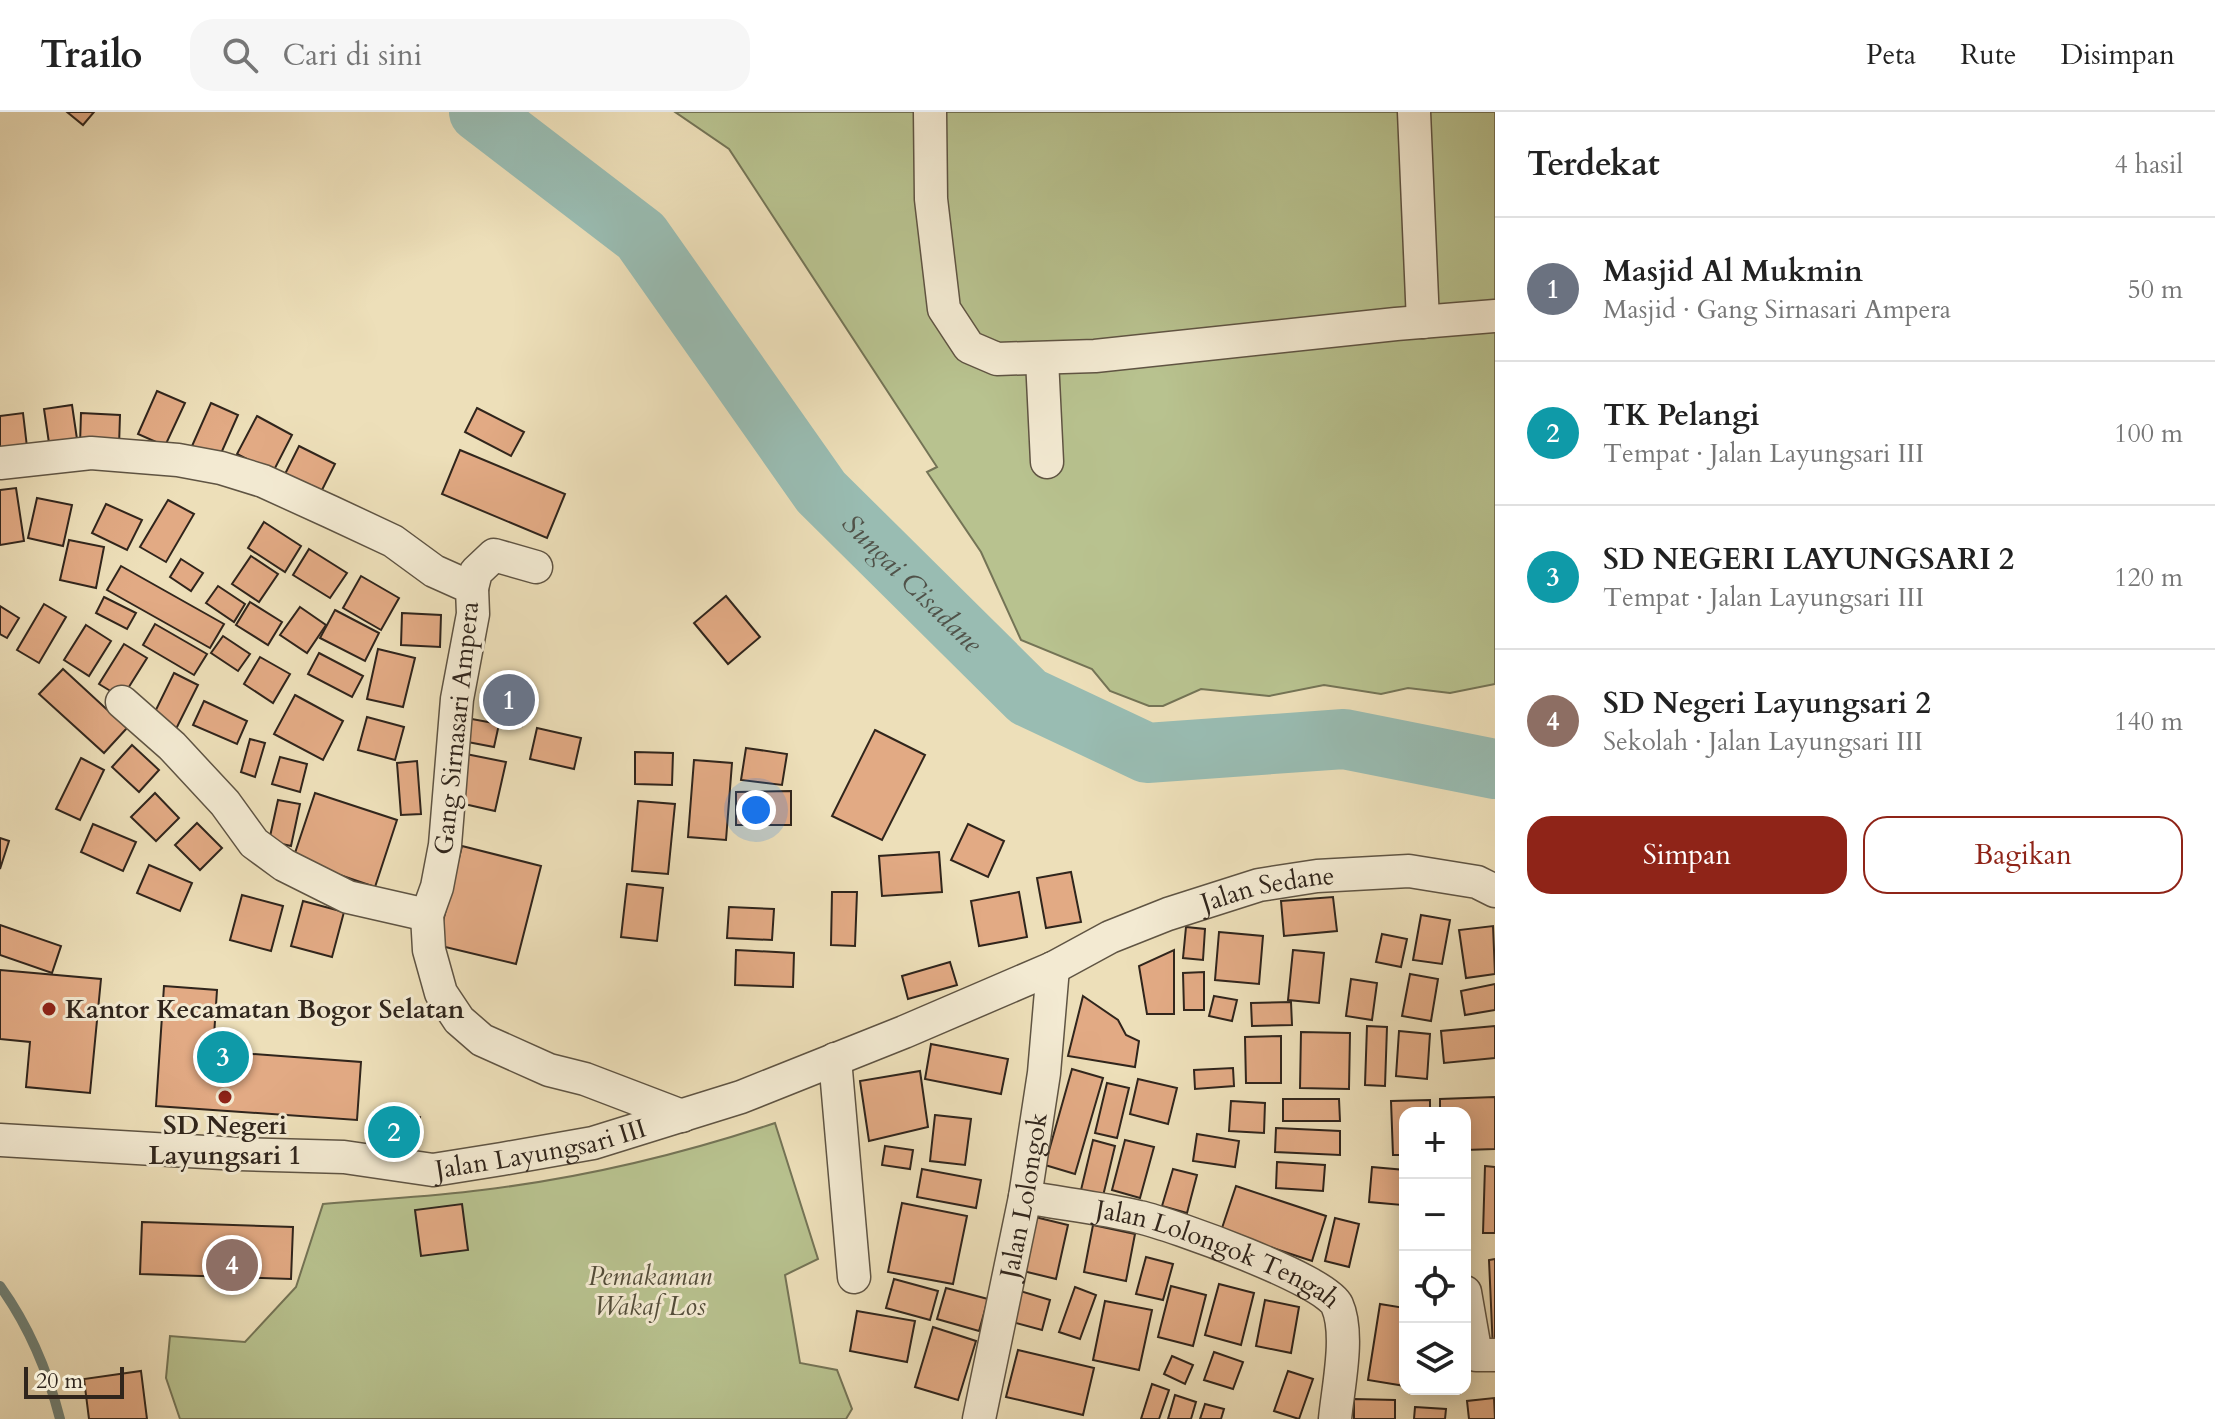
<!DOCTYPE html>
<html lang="id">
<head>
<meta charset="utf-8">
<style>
  body { margin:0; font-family:Cardo,serif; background:#f6f6f6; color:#222 }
  .controls { position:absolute; right:24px; bottom:24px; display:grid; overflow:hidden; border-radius:16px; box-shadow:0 4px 20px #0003 }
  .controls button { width:72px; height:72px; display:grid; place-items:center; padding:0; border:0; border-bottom:2px solid #e0e0e0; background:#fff; color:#222; font:40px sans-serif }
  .scale { position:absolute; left:24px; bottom:20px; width:100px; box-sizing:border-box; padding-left:8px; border:4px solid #30251c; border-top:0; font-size:22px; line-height:28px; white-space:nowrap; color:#30251c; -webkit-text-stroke:6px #f3ead2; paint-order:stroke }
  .you { position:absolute; left:756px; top:698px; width:28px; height:28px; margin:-20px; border:6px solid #fff; border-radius:50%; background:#1a73e8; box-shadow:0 0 0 12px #1a73e833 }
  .badge { display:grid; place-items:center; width:52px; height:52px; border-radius:50%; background:#8f2418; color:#fff; font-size:26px; font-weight:700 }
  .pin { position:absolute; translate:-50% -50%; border:4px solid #fff; box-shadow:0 2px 8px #0006 }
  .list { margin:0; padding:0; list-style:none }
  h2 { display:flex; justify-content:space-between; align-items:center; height:104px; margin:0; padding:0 32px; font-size:34px }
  h2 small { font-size:26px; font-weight:400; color:#767676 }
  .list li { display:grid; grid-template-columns:52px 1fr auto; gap:24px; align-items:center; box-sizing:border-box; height:144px; padding:0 32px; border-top:2px solid #e0e0e0 }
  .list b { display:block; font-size:30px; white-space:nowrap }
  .list p { margin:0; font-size:26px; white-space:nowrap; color:#767676 }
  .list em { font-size:26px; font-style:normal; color:#767676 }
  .actions { display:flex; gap:16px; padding:24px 32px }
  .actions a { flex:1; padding:18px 0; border:2px solid #8f2418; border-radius:24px; text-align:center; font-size:28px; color:#8f2418 }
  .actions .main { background:#8f2418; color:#fff }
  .icon { flex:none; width:44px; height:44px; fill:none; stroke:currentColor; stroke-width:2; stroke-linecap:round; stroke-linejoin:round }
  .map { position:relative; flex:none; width:1495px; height:1307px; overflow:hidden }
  header { display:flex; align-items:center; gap:48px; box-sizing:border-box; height:112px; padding:0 40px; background:#fff; border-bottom:2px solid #e0e0e0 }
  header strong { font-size:38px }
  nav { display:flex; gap:44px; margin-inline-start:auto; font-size:28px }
  .search { width:560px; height:72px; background:#f6f6f6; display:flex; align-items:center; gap:20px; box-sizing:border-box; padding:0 28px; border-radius:24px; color:#767676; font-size:30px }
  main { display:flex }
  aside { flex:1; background:#fff }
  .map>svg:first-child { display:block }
  .green { fill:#b8c28f; stroke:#747456; stroke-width:2 }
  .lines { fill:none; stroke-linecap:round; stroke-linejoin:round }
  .stream { stroke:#6f8076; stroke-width:10 }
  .river { stroke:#99bcb2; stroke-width:60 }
  .building { fill:#e2aa84; stroke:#30251c; stroke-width:2 }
  .street-casing { stroke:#5f5443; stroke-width:35 }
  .street { stroke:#f3ead2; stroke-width:32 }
  .poi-dot { fill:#8f2418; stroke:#f3ead2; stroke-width:3 }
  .labels { text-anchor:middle; stroke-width:6; stroke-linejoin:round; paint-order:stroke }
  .street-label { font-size:26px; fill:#30251c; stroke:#f3ead2 }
  .poi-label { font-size:26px; font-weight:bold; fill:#30251c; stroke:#f3ead2; text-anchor:start }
  .park-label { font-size:26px; font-style:italic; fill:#524c39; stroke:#f3ead2 }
  .water-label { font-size:28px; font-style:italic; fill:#505249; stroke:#f3ead2 }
</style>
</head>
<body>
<header>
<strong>Trailo</strong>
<div class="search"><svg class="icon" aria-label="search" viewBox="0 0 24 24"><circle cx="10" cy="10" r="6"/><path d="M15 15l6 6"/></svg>Cari di sini</div>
<nav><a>Peta</a><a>Rute</a><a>Disimpan</a></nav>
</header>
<main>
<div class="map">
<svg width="1495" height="1307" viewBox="0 0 1495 1307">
  <rect width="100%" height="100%" fill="#eddfb9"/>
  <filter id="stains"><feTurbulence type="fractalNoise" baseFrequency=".0025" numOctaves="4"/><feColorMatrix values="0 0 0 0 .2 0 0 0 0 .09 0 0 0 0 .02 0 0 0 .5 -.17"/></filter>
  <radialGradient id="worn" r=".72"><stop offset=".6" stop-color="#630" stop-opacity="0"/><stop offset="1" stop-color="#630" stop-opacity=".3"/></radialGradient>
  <g class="green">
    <polygon points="675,0 1495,0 1495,572 1450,581 1408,576 1381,582 1324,573 1269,584 1201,577 1163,594 1149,594 1110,579 1092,557 1021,528 981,440 927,360 937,355 729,37"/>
    <path d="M775,1011L818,1147L785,1163L800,1251L837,1258L852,1297L846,1307H180L166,1266L170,1224L245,1230L296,1175L323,1092C376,1087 429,1085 482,1078C582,1066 679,1043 775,1011Z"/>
  </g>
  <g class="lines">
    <path class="stream" d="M0,1174C28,1213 48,1260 60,1307"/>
    <path class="river" id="s1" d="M479,0L641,124L821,380L1028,585L1147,641L1344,627L1495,657"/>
  </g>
  <g class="building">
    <polygon points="67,0 94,0 83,13"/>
    <polygon points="157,279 185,291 165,334 138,322"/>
    <polygon points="211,291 238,303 219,346 192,334"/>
    <polygon points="72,293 77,327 49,331 44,297"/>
    <polygon points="477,296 524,320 511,344 465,320"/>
    <polygon points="23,301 27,335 0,338 0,304"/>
    <polygon points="81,301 120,303 119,334 80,332"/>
    <polygon points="257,304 292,323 273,360 237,342"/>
    <polygon points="299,334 335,352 316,390 280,372"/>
    <polygon points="460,338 565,382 547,426 442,382"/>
    <polygon points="16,376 24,429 0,433 0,378"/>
    <polygon points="37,386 72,393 63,434 28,426"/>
    <polygon points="168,388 194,402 166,450 140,435"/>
    <polygon points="106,392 142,408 127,438 92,421"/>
    <polygon points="264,410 301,434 285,460 248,436"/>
    <polygon points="69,428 104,435 96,476 60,468"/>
    <polygon points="309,437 347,461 330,486 293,463"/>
    <polygon points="251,444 278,462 259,490 232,472"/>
    <polygon points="181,447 203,461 191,479 170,465"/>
    <polygon points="121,454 224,512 210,536 107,478"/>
    <polygon points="361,464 399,486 381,518 343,496"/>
    <polygon points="218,474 245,492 234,510 206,491"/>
    <polygon points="726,484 760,525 728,552 694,511"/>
    <polygon points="104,485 136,501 127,517 96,501"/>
    <polygon points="250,490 282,510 268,533 236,513"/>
    <polygon points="44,492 66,505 39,551 17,538"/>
    <polygon points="0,494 19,506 7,526 0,522"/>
    <polygon points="300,495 326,513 307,541 280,523"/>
    <polygon points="335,498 379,521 365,549 320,526"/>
    <polygon points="402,501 441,503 440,535 401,533"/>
    <polygon points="155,512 207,542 194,563 143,533"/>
    <polygon points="86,513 111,529 89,564 64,548"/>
    <polygon points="223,524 250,542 238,559 211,541"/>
    <polygon points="124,532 147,546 122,586 99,572"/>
    <polygon points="378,537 415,546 403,595 367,587"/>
    <polygon points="319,541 363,564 352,585 308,562"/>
    <polygon points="260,545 290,562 273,591 244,572"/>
    <polygon points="63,557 127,616 104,641 39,582"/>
    <polygon points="174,561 198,573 173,623 149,612"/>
    <polygon points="496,563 532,572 522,614 486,605"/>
    <polygon points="295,583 343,609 323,648 274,622"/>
    <polygon points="204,589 247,609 237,632 193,613"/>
    <polygon points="367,605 404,615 395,648 358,638"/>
    <polygon points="461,605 499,612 494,635 457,628"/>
    <polygon points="537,616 581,626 574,657 530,647"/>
    <polygon points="875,618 925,643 882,728 832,704"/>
    <polygon points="250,627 265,631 255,665 241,660"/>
    <polygon points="132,633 159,658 139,680 112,655"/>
    <polygon points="746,636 787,642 782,673 741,668"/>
    <polygon points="635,640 673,641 672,673 635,672"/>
    <polygon points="461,641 506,650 495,699 451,689"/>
    <polygon points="280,645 307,652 300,680 272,672"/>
    <polygon points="81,646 104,658 80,708 56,697"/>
    <polygon points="694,648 732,651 726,728 688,725"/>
    <polygon points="417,649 421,702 401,703 397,651"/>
    <polygon points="791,679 791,713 736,713 736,680"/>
    <polygon points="155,681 179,706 156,729 131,705"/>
    <polygon points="315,681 397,708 375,775 293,747"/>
    <polygon points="278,688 300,692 291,734 269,729"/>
    <polygon points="638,689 675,692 668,762 632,759"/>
    <polygon points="197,711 222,736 200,758 175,733"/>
    <polygon points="93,712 136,730 123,759 81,740"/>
    <polygon points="968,712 1004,729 988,765 951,748"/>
    <polygon points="0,726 9,729 0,757"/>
    <polygon points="462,734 541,754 516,852 437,833"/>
    <polygon points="939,740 942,780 882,784 879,744"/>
    <polygon points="149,753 192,771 180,799 137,781"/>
    <polygon points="1071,760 1081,810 1046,816 1037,766"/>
    <polygon points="627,772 663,776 657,829 621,825"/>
    <polygon points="832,780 857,780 855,834 831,833"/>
    <polygon points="1019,780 1027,825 979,834 971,789"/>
    <polygon points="242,783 283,794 271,839 230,828"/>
    <polygon points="1333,785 1337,819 1284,824 1281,789"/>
    <polygon points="303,789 344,800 332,845 291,834"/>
    <polygon points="729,795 774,797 772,828 727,826"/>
    <polygon points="1421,803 1450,808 1442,852 1413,848"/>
    <polygon points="0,813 61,834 52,861 0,843"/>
    <polygon points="1493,814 1495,862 1466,866 1459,818"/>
    <polygon points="1186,815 1205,817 1203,848 1183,846"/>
    <polygon points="1219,820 1263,824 1259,872 1215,868"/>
    <polygon points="1382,822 1407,827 1401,855 1376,850"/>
    <polygon points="736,838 794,841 793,875 735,873"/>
    <polygon points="1174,838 1174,902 1147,902 1139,854"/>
    <polygon points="1293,838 1324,841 1319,891 1288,888"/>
    <polygon points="950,850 957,873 908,887 902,864"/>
    <polygon points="0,858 101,867 90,981 26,975 30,930 0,927"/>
    <polygon points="1204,860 1204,898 1184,898 1183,861"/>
    <polygon points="1410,862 1438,867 1431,909 1402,904"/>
    <polygon points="1351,867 1377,871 1372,908 1346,904"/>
    <polygon points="1495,872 1495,898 1465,903 1461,879"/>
    <polygon points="164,874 217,878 213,939 361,950 357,1008 156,994"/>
    <polygon points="1083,884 1118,908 1126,923 1139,929 1135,955 1068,944"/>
    <polygon points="1214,884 1237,888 1232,909 1209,904"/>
    <polygon points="1291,890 1292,913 1252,914 1251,891"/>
    <polygon points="1367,914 1387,915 1385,974 1365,973"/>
    <polygon points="1495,914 1495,946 1444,951 1441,919"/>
    <polygon points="1399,919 1430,922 1427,967 1396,964"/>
    <polygon points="1301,920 1350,921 1349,977 1300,976"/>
    <polygon points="1281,924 1281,971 1246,971 1245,925"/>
    <polygon points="931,932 1008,947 1001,982 925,967"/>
    <polygon points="1233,956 1234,974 1195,977 1194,958"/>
    <polygon points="1072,957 1103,966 1075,1062 1045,1053"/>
    <polygon points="920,959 928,1015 869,1029 860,969"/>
    <polygon points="1138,967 1177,976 1168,1012 1130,1002"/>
    <polygon points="1107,971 1129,976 1117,1026 1095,1021"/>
    <polygon points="1495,985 1495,1037 1465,1038 1465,1001 1440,1001 1440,987"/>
    <polygon points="1283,987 1339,987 1340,1009 1283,1009"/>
    <polygon points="1430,988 1430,1001 1405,1001 1405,1043 1393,1043 1391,989"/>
    <polygon points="1231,989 1265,991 1264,1021 1229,1019"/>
    <polygon points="374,999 420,1005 414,1042 369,1035"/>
    <polygon points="935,1003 971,1007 965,1053 930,1049"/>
    <polygon points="1276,1016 1340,1019 1340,1043 1275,1040"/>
    <polygon points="1197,1022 1239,1029 1235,1055 1193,1049"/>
    <polygon points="1093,1028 1115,1034 1103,1084 1081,1078"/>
    <polygon points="1125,1028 1154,1035 1140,1086 1112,1078"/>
    <polygon points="885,1034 913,1038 910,1057 882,1053"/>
    <polygon points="1277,1050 1325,1053 1323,1079 1276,1076"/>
    <polygon points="1485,1054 1495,1055 1495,1121 1483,1121"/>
    <polygon points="1372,1055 1405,1058 1402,1093 1369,1090"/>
    <polygon points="922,1057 981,1068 976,1096 917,1085"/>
    <polygon points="1173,1057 1197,1063 1187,1101 1162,1094"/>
    <polygon points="1236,1074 1326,1104 1312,1149 1221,1119"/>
    <polygon points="902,1091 967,1104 953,1172 888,1160"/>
    <polygon points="462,1092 468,1138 421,1144 415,1098"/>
    <polygon points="1035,1105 1068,1113 1056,1167 1023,1159"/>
    <polygon points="1335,1106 1359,1112 1349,1155 1325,1149"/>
    <polygon points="142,1110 293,1115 291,1167 140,1162"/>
    <polygon points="1093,1113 1135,1122 1126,1169 1084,1160"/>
    <polygon points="1146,1145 1173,1152 1163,1188 1136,1182"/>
    <polygon points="1495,1147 1495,1238 1493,1238 1489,1148"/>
    <polygon points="894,1167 938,1179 930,1208 886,1196"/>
    <polygon points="1219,1172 1254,1181 1241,1233 1205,1223"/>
    <polygon points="1171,1174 1206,1183 1193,1234 1158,1225"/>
    <polygon points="1075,1175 1096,1183 1080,1227 1059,1220"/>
    <polygon points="946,1176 988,1187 979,1219 937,1207"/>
    <polygon points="1010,1176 1050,1188 1042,1218 1001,1207"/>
    <polygon points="1265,1188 1299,1195 1291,1241 1256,1234"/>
    <polygon points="1105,1189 1152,1198 1139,1258 1093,1248"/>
    <polygon points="1380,1192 1405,1196 1405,1274 1368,1268"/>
    <polygon points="857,1199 915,1209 907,1250 850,1239"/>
    <polygon points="933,1215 976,1229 958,1288 915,1275"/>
    <polygon points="1018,1238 1094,1256 1083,1303 1006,1285"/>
    <polygon points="1214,1240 1243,1250 1233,1277 1204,1268"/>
    <polygon points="1172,1244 1193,1253 1185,1272 1164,1262"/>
    <polygon points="141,1259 147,1307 89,1307 84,1267"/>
    <polygon points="1288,1259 1313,1267 1299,1307 1274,1299"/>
    <polygon points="1152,1272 1169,1278 1159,1307 1141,1307"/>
    <polygon points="1425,1277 1455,1277 1454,1281"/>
    <polygon points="1175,1283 1196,1290 1191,1307 1168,1307"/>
    <polygon points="1494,1286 1495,1307 1469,1307 1467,1289"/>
    <polygon points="1354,1287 1395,1288 1395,1307 1354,1307"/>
    <polygon points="1205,1292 1224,1297 1221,1307 1200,1307"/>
    <polygon points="1415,1295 1446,1297 1445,1307 1414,1307"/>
  </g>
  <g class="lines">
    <defs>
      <g id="street">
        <polyline points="930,0 931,87 944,197 969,235 997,247 1095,244 1396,212 1495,204"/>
        <polyline points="1414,0 1423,210"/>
        <polyline points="1042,247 1047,350"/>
        <polyline points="0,351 91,341 178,348 221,356 263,369 331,400 393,429 434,459 472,476 473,502 457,587 445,733 437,775 427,803 429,838 441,881 459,908 482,928 549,958 585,967 682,1004"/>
        <polyline points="472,476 476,460 494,443 536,455"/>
        <polyline points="122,590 172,634 225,691 254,731 284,753 348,785 427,803"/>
        <polyline points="835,947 854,1165"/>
        <path id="s2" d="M0,1028L239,1042L344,1045L433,1058L502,1047L593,1031L741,985L904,920L1053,856L1110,825L1168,802L1259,773L1317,764L1409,759L1477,770L1495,779"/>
        <path id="s3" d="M1025,1085C1063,1092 1102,1096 1139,1105C1171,1112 1326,1168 1337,1193C1350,1222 1338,1275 1335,1307"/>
        <polyline points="1465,1180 1476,1243 1495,1243"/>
        <path id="s4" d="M979,1307L1025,1085L1044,961L1053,856"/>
      </g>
    </defs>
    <use href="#street" class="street-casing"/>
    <use href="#street" class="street"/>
  </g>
  <g class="poi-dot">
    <circle cx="49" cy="897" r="8"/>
    <circle cx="225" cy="985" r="8"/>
  </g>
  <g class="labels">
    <g class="street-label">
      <text transform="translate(456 616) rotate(-84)" y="9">Gang Sirnasari Ampera</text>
      <text dy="9" stroke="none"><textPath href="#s2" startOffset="1320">Jalan Sedane</textPath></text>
      <text dy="9" stroke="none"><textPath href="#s2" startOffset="544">Jalan Layungsari III</textPath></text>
      <text dy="9" stroke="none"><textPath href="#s4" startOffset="228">Jalan Lolongok</textPath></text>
      <text dy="9" stroke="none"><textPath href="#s3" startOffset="202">Jalan Lolongok Tengah</textPath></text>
    </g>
    <g class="poi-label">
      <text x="65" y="906">Kantor Kecamatan Bogor Selatan</text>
      <text x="225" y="1022" text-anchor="middle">SD Negeri<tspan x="225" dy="30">Layungsari 1</tspan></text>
    </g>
    <g class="park-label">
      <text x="650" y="1173">Pemakaman<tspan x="650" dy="30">Wakaf Los</tspan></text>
    </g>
    <g class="water-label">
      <text dy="10" stroke="none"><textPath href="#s1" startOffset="646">Sungai Cisadane</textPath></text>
    </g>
  </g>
  <rect width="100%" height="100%" filter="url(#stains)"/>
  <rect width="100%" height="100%" fill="url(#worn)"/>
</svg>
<div class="controls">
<button>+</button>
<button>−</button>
<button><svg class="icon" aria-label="locate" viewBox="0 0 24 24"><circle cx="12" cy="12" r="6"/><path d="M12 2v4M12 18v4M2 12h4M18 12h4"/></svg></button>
<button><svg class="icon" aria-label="layers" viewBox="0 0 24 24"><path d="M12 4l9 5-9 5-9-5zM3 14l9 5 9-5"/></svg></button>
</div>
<div class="scale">20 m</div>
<div class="you"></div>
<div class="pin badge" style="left:509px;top:588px;background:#6b7280">1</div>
<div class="pin badge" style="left:394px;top:1020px;background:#0f9aa8">2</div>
<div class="pin badge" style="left:223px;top:945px;background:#0f9aa8">3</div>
<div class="pin badge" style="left:232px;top:1153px;background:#8d6e63">4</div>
</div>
<aside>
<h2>Terdekat<small>4 hasil</small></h2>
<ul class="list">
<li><span class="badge" style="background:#6b7280">1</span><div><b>Masjid Al Mukmin</b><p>Masjid · Gang Sirnasari Ampera</p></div><em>50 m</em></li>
<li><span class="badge" style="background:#0f9aa8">2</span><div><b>TK Pelangi</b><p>Tempat · Jalan Layungsari III</p></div><em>100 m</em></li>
<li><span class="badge" style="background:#0f9aa8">3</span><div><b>SD NEGERI LAYUNGSARI 2</b><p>Tempat · Jalan Layungsari III</p></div><em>120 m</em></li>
<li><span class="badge" style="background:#8d6e63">4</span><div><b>SD Negeri Layungsari 2</b><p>Sekolah · Jalan Layungsari III</p></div><em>140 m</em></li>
</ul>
<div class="actions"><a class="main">Simpan</a><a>Bagikan</a></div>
</aside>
</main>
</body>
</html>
